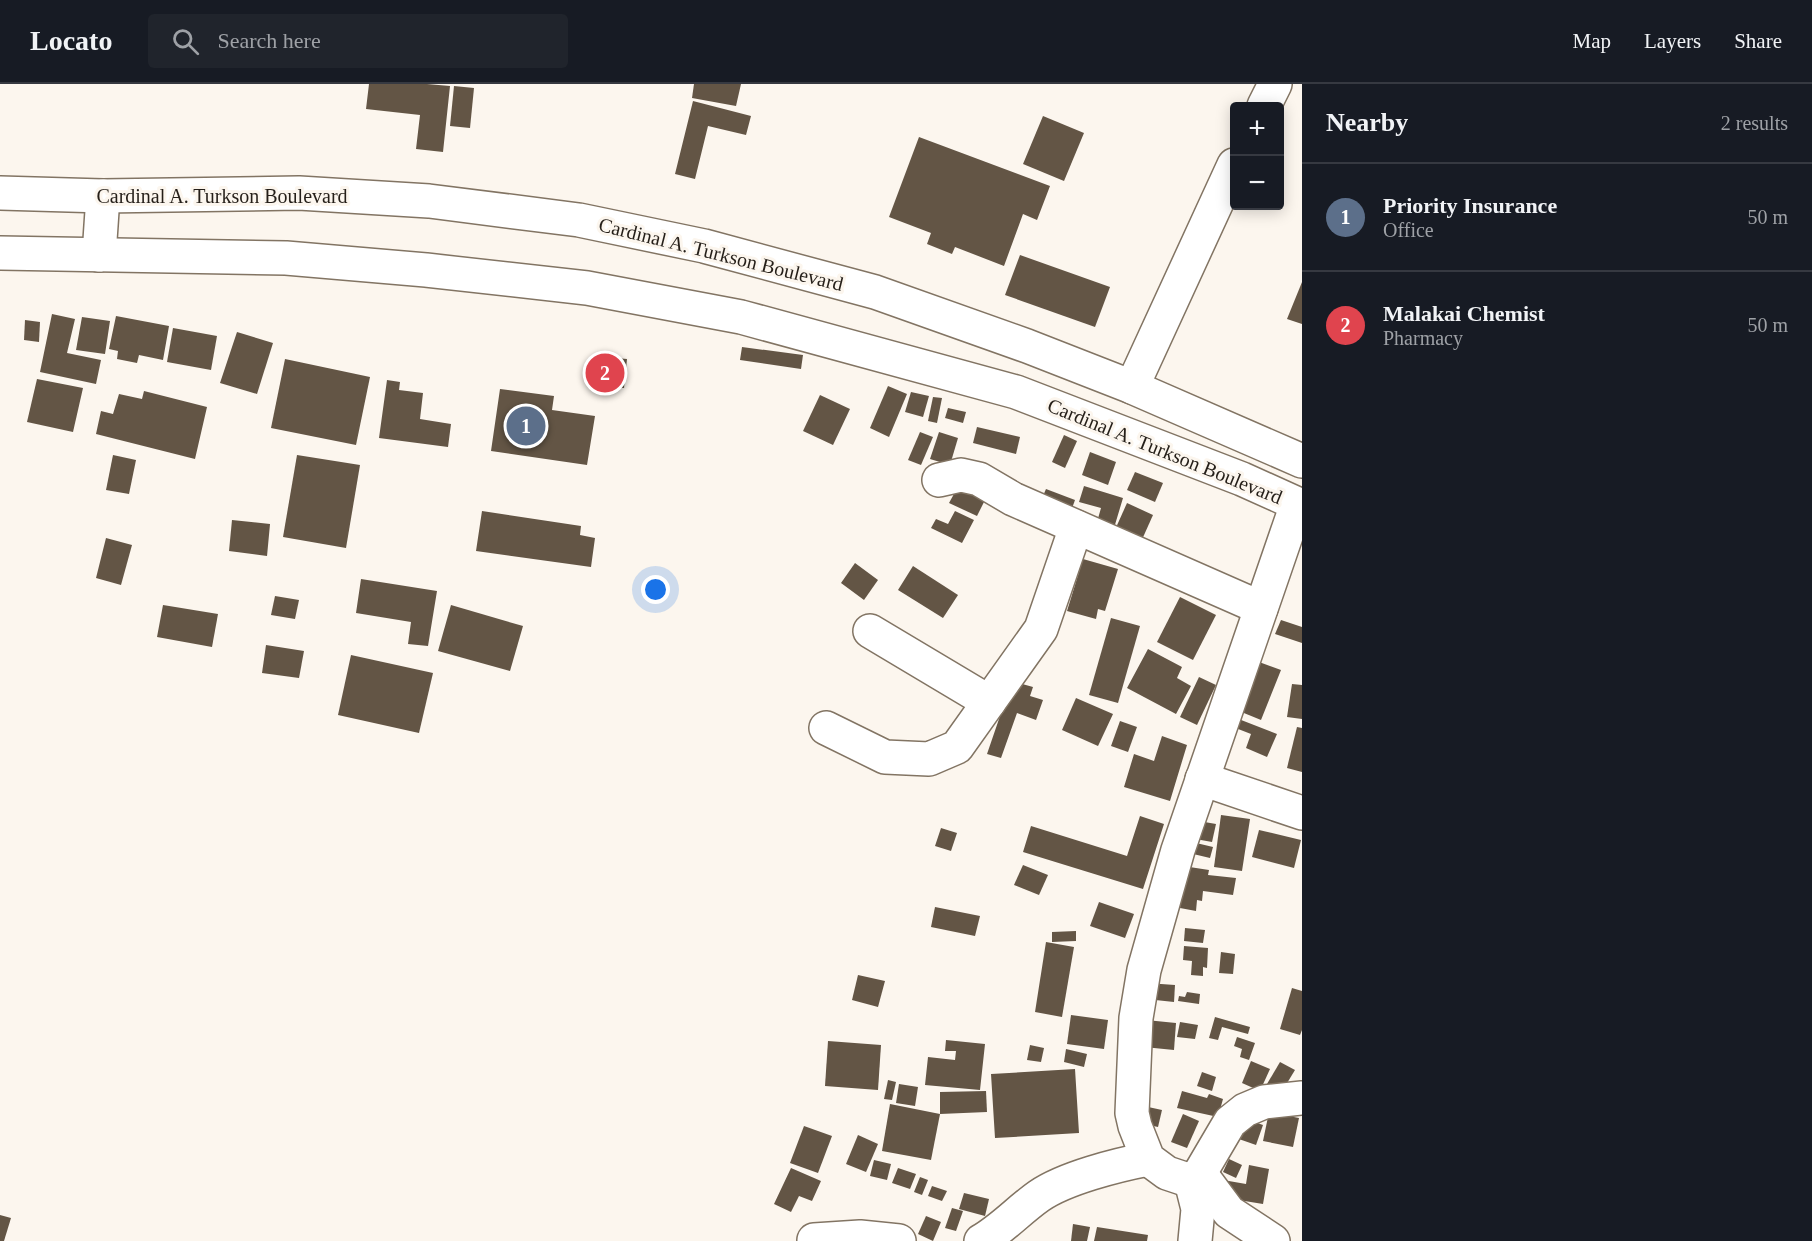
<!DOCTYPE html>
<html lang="en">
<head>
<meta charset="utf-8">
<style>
  body { margin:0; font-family:"Times New Roman",serif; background:#20242c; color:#f1f3f6 }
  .controls { position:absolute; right:18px; top:18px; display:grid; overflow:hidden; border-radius:6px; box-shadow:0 3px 15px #0003 }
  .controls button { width:54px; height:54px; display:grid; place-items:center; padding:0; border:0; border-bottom:2px solid #363941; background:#171b24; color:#f1f3f6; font:30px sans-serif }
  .you { position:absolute; left:656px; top:506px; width:21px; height:21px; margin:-15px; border:4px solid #fff; border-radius:50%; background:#1a73e8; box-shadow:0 0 0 9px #1a73e833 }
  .badge { display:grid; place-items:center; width:39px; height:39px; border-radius:50%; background:#d93025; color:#fff; font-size:20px; font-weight:700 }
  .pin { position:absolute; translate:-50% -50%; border:3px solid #fff; box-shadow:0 2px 6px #0006 }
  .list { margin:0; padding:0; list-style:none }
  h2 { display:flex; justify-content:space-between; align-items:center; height:78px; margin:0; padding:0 24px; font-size:26px }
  h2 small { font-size:20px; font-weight:400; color:#9ea1a6 }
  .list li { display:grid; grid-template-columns:39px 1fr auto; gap:18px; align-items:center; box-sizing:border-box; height:108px; padding:0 24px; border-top:2px solid #363941 }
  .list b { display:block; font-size:22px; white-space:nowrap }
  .list p { margin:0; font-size:20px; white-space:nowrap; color:#9ea1a6 }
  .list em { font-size:20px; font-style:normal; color:#9ea1a6 }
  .icon { flex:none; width:33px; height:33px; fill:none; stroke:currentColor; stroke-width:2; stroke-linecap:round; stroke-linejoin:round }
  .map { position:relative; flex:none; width:1302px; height:1157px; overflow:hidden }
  header { display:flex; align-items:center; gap:36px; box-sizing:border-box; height:84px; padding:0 30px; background:#171b24; border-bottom:2px solid #363941 }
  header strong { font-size:28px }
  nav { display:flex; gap:33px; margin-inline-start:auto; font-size:21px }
  .search { width:420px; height:54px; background:#20242c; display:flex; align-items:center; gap:15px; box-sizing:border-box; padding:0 21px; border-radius:6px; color:#9ea1a6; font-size:22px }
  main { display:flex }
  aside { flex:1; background:#171b24 }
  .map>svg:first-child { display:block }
  .building { fill:#635545 }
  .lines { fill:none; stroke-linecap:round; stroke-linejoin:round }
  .street-casing { stroke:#827463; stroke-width:36 }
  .secondary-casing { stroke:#827463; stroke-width:36 }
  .street { stroke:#fff; stroke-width:33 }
  .secondary { stroke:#fff; stroke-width:33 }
  .labels { text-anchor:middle; stroke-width:6; stroke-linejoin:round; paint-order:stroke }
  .street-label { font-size:20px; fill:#251f19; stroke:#fcf6ee }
</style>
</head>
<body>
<header>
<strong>Locato</strong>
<div class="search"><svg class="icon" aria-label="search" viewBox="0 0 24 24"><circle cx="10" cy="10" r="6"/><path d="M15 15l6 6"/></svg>Search here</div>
<nav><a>Map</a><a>Layers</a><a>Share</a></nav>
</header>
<main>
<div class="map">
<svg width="1302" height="1157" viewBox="0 0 1302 1157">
  <rect width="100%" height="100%" fill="#fcf6ee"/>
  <g class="building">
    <polygon points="369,0 427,0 450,2 443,68 416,65 420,31 366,25"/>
    <polygon points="694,0 741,0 736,22 692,14"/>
    <polygon points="454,2 474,4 470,44 450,42"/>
    <polygon points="693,17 751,32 746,51 708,42 695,95 675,90"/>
    <polygon points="1043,32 1084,49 1064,97 1023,80"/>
    <polygon points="919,53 1050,102 1037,136 1023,130 1004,182 955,163 952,170 927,160 931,149 889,133"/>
    <polygon points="1020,171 1110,203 1095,243 1005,211"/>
    <polygon points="1302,198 1302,240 1287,235"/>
    <polygon points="52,230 75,235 67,269 101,276 96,300 40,288"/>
    <polygon points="116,232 169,242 163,276 139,271 137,279 117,275 118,267 109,265"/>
    <polygon points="82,233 110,237 105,270 76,266"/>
    <polygon points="25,236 40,238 39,258 24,256"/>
    <polygon points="173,244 217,252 211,286 167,278"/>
    <polygon points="237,248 273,259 257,310 220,299"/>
    <polygon points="742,263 803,271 801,285 740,276"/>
    <polygon points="592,272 627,275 624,304 589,301"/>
    <polygon points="285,275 370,293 356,361 271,344"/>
    <polygon points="37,295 83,304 73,348 27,338"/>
    <polygon points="387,296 400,298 399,306 423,309 420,335 451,340 448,363 379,354"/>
    <polygon points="888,302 907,310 889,353 870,344"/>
    <polygon points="500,305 554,312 552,326 595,332 587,381 491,367"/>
    <polygon points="144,307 207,323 195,375 96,350 101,327 113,330 119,310 142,315"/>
    <polygon points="911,308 929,312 923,333 905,328"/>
    <polygon points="820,311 850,325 833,361 803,347"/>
    <polygon points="933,313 942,314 937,339 928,337"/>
    <polygon points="948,324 966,328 963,339 945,334"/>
    <polygon points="977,343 1020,353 1016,370 973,359"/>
    <polygon points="920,348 933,353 921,381 908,376"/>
    <polygon points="939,348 958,354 950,381 930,375"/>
    <polygon points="1064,351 1077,357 1065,384 1052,378"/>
    <polygon points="1090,368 1116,378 1108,401 1082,391"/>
    <polygon points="113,371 136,376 129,410 106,406"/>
    <polygon points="297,371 360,381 346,464 283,453"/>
    <polygon points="1135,388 1163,399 1155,418 1127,406"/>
    <polygon points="960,399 987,412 977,432 949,419"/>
    <polygon points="1084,402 1123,414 1114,444 1097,438 1101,424 1079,418"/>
    <polygon points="1046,405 1075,416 1070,430 1040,419"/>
    <polygon points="1127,419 1153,431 1140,460 1114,448"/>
    <polygon points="482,427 581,442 580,451 595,454 591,483 476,467"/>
    <polygon points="955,427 974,436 962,459 931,444 936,435 948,440"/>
    <polygon points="232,436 270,440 267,472 229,467"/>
    <polygon points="106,454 132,461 121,501 96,494"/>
    <polygon points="1083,475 1118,485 1105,527 1098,525 1096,535 1067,527"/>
    <polygon points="855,479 878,496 864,516 841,499"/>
    <polygon points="913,482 958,511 943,534 898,506"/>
    <polygon points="361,495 437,507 428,562 408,560 411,538 356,529"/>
    <polygon points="275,512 299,516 295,535 271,531"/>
    <polygon points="1180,513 1216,531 1193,576 1157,558"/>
    <polygon points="163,521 218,530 212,563 157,553"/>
    <polygon points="451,521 523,542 510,587 438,567"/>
    <polygon points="1111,534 1140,542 1118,619 1089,611"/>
    <polygon points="1281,536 1302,543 1302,559 1275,550"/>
    <polygon points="266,561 304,567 299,594 262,589"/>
    <polygon points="1148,565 1182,583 1177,594 1191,602 1176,630 1127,604"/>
    <polygon points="351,571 433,589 419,649 338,631"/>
    <polygon points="1259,578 1281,586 1261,636 1239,627"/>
    <polygon points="1199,593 1216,601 1197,641 1180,633"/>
    <polygon points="1012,597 1033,603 1030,612 1043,616 1036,636 1017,629 1001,674 987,670"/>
    <polygon points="1292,600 1302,601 1302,635 1287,633"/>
    <polygon points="1076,614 1113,630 1098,662 1062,646"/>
    <polygon points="1236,634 1277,650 1267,673 1246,664 1251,650 1233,643"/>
    <polygon points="1120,637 1137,643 1128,668 1111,662"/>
    <polygon points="1297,643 1302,644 1302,688 1287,684"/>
    <polygon points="1162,652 1187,661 1170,717 1124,703 1134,670 1154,677"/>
    <polygon points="1221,731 1250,735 1242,787 1214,783"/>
    <polygon points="1140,732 1164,740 1143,805 1023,768 1031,742 1127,772"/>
    <polygon points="1193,736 1216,740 1212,758 1190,754"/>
    <polygon points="941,744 957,749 951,767 935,762"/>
    <polygon points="1259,746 1301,756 1294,784 1252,773"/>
    <polygon points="1192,758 1213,763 1210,774 1189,769"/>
    <polygon points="1023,781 1048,791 1039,811 1014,801"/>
    <polygon points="1183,782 1209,786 1208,791 1236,794 1233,811 1203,807 1202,817 1197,816 1196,827 1180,824"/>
    <polygon points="1099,818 1134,830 1125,854 1090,842"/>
    <polygon points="935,823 980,832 975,852 931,843"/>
    <polygon points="1185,844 1205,846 1203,859 1184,857"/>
    <polygon points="1076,847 1076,857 1052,858 1052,848"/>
    <polygon points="1046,858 1074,863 1062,933 1035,928"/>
    <polygon points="1184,862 1208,864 1207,884 1203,883 1203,892 1191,891 1192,877 1183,876"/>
    <polygon points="1221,868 1235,870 1233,890 1219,889"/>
    <polygon points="858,891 885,897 878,923 852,916"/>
    <polygon points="1147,899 1175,901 1174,918 1146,915"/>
    <polygon points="1292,904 1302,907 1302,946 1300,951 1280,945"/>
    <polygon points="1187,908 1200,910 1199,920 1178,917 1179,912 1185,913"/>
    <polygon points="1071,931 1108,936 1104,965 1067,960"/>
    <polygon points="1215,933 1250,943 1248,950 1222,943 1218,956 1209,954"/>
    <polygon points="1146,936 1176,939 1174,966 1144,963"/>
    <polygon points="1180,938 1198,941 1195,955 1177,953"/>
    <polygon points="1237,953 1255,959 1249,976 1240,973 1242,965 1234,962"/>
    <polygon points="946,956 985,960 980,1006 925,1001 928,973 955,976 956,967 945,967"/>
    <polygon points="828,957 881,961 878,1006 825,1002"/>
    <polygon points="1030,961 1044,964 1041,978 1027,976"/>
    <polygon points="1066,965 1087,970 1084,983 1064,978"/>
    <polygon points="1251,977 1270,985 1260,1007 1242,999"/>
    <polygon points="1280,978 1295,986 1278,1014 1264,1005"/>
    <polygon points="1075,985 1079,1049 995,1054 991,990"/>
    <polygon points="1202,988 1216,993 1212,1007 1197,1002"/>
    <polygon points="888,996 896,998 892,1016 884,1015"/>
    <polygon points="899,1000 918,1003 915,1022 896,1019"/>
    <polygon points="986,1007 987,1028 940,1030 940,1008"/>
    <polygon points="1182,1007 1207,1014 1209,1010 1223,1015 1218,1033 1177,1024"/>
    <polygon points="890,1020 940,1030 931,1076 882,1067"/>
    <polygon points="1139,1021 1162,1026 1158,1043 1135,1038"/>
    <polygon points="1269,1028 1299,1034 1293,1063 1263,1057"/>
    <polygon points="1183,1030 1199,1037 1187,1064 1171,1058"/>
    <polygon points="1243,1034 1263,1041 1256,1061 1236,1054"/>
    <polygon points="804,1042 832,1052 818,1089 790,1079"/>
    <polygon points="858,1051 878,1060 866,1088 846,1080"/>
    <polygon points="1229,1075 1242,1081 1236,1094 1223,1088"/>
    <polygon points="874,1076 891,1080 887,1096 870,1092"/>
    <polygon points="1249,1081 1269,1085 1263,1120 1220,1113 1223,1096 1246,1100"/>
    <polygon points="791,1084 821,1097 812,1117 799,1112 791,1128 774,1120"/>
    <polygon points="898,1084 916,1090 910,1105 892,1099"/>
    <polygon points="920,1093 928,1096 922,1111 914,1108"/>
    <polygon points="932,1102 947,1107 942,1117 928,1112"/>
    <polygon points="964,1109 989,1115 985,1132 959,1125"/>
    <polygon points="952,1124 963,1127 956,1147 945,1144"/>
    <polygon points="0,1131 11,1134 4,1157 0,1157"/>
    <polygon points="926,1132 941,1138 933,1157 918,1150"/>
    <polygon points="1073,1140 1090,1143 1087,1157 1071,1157"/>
    <polygon points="1097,1143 1148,1151 1147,1157 1094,1157"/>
  </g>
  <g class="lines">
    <defs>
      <g id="street">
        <polyline points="1264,22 1275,0"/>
        <polyline points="1132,303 1234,81"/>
        <polyline points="939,396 961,391 979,395 1013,415 1261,524"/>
        <polyline points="870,547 989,618"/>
        <polyline points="826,644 885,673 929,675 957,663 1041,545 1076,443"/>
        <polyline points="1202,695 1302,729"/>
        <polyline points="1200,1089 1229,1128 1273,1157"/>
        <polyline points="1191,1097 1167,1089 1148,1075 1135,1042 1132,1029 1136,934 1144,886 1178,766 1297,420"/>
        <polyline points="1191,1097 1200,1089 1230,1038 1245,1026 1264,1018 1302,1014"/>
        <polyline points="1191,1097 1198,1125 1195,1157"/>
        <polyline points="814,1156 860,1153 899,1157"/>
        <path d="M981,1157C1002,1145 1019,1126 1039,1112C1065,1094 1117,1081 1148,1075"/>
      </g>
      <g id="secondary">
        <polyline points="0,109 103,112 299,109 429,117 579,136 704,162 875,208 1027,262 1132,303 1302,377"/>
        <polyline points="0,169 286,174 426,186 587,204 741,233 1016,308 1242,395 1302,422"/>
        <polyline points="99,171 103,112"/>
      </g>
    </defs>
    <use href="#street" class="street-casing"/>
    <use href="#secondary" class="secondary-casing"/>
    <use href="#street" class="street"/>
    <use href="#secondary" class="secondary"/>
  </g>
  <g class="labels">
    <g class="street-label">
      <text x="222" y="119">Cardinal A. Turkson Boulevard</text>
      <text transform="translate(721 170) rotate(14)" y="7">Cardinal A. Turkson Boulevard</text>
      <text transform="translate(1165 367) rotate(22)" y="7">Cardinal A. Turkson Boulevard</text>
    </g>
  </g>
</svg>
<div class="controls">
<button>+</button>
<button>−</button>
</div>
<div class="you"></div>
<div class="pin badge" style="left:526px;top:342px;background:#5c6f8a">1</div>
<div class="pin badge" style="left:605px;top:289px;background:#e0444e">2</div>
</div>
<aside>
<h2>Nearby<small>2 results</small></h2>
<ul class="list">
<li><span class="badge" style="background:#5c6f8a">1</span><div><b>Priority Insurance</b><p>Office</p></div><em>50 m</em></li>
<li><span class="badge" style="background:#e0444e">2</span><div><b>Malakai Chemist</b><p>Pharmacy</p></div><em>50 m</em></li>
</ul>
</aside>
</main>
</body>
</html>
